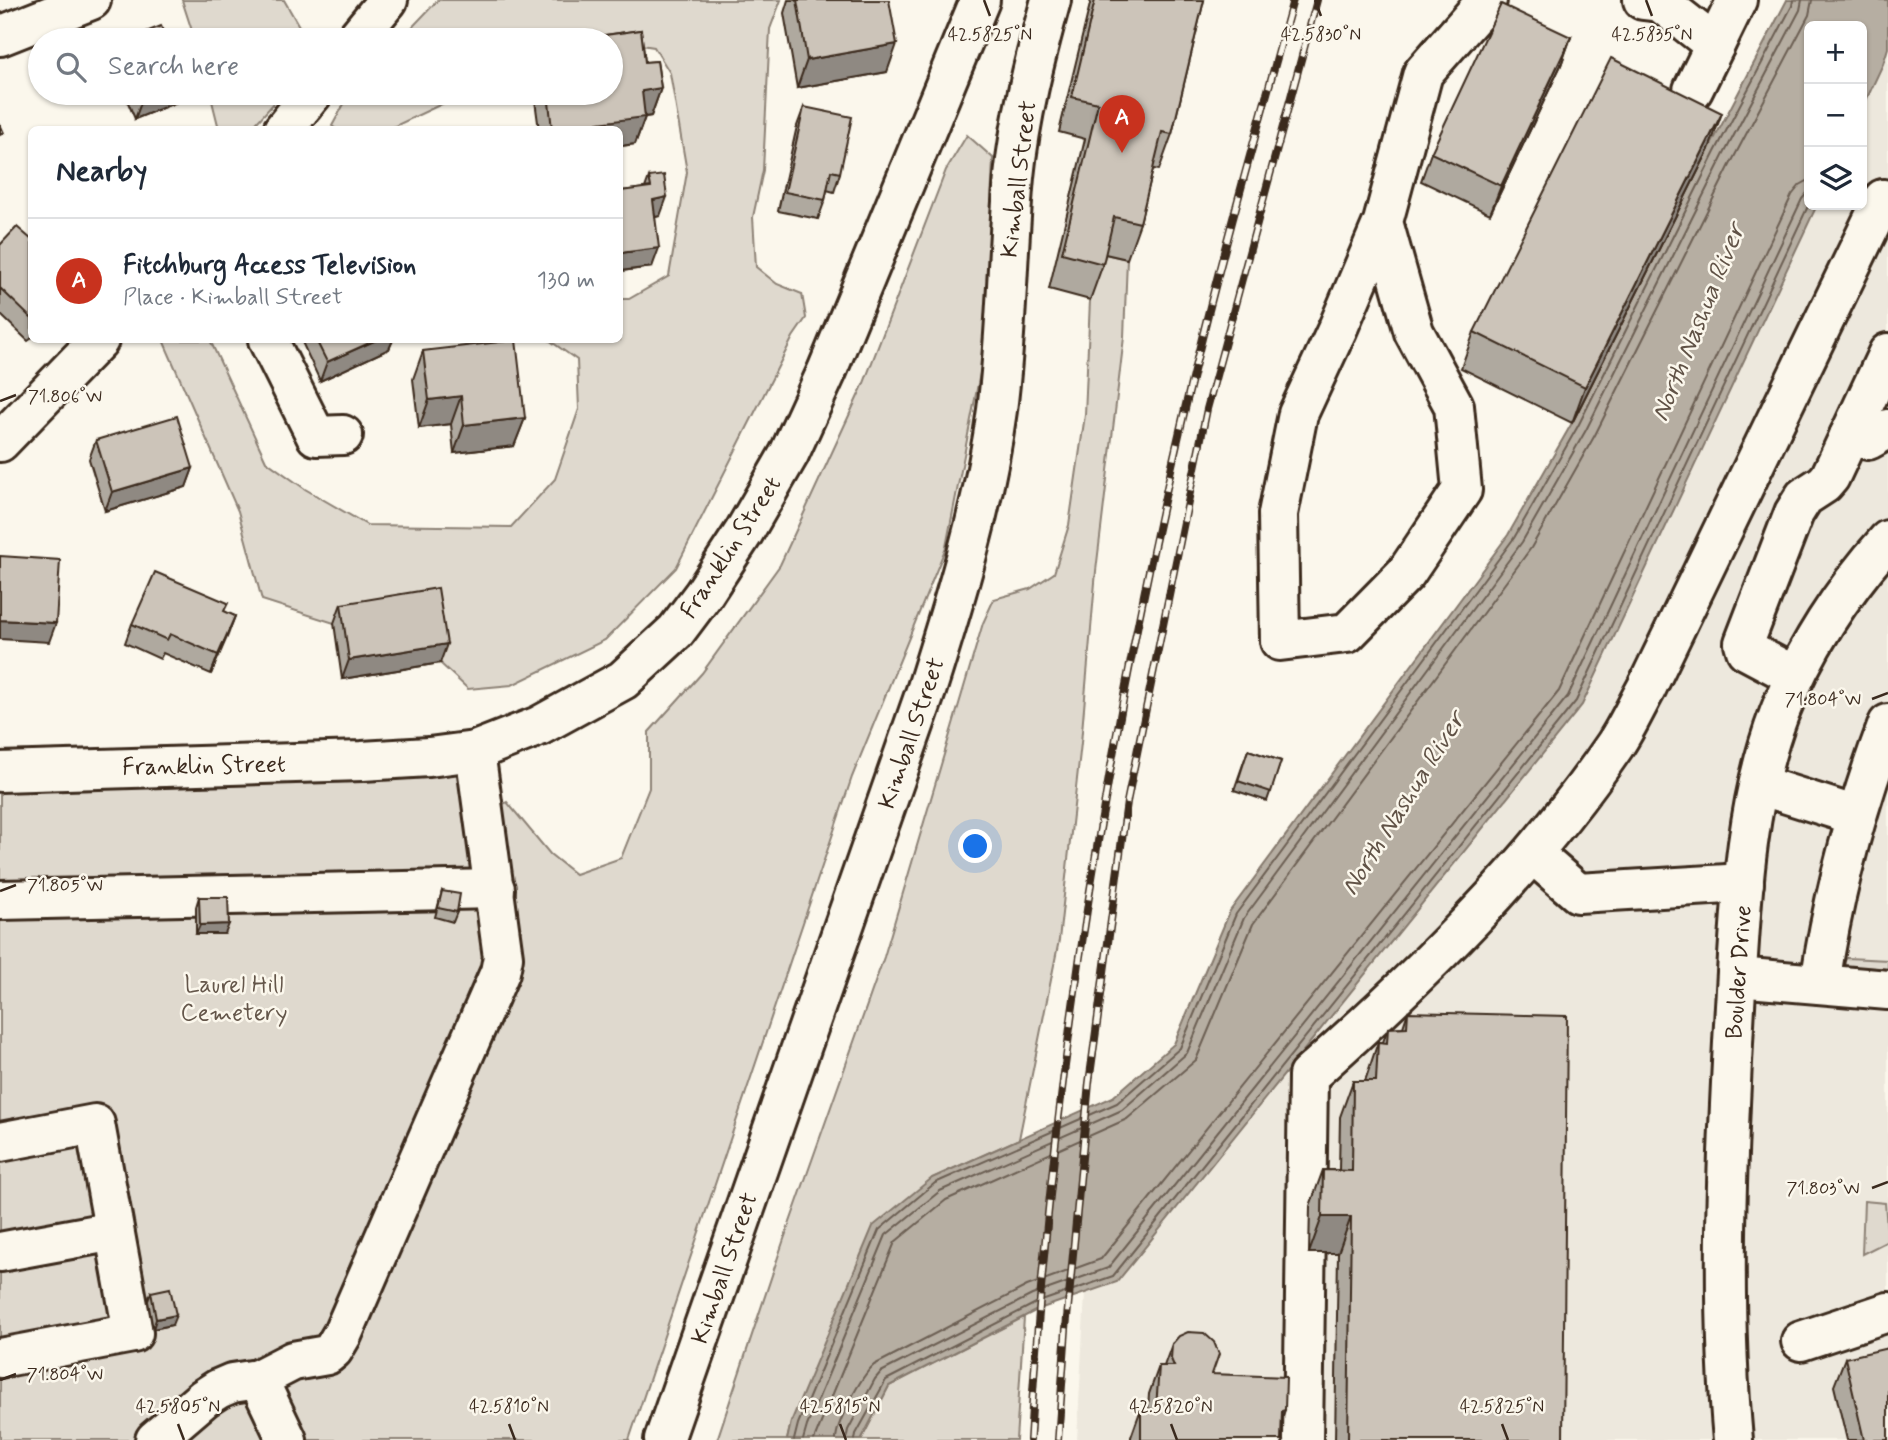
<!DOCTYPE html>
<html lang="en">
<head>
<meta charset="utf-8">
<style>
  body { margin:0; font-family:Mynerve,sans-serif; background:#f6f6f7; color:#1f2937 }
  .controls { position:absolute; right:21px; top:21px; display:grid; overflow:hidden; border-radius:10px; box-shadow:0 2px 5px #0004 }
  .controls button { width:63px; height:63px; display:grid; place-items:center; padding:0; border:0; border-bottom:2px solid #e0e1e3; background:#fff; color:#1f2937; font:35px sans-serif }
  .you { position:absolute; left:976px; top:847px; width:24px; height:24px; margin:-18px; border:5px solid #fff; border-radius:50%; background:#1a73e8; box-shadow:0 0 0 10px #1a73e833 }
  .badge { display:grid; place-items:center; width:46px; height:46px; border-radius:50%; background:#c8321e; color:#fff; font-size:23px; font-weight:700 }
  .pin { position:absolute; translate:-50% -58px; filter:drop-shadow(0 2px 4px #0008) }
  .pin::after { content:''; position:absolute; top:37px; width:24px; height:21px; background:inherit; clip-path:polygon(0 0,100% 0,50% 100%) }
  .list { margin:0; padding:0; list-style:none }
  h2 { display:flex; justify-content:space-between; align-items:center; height:91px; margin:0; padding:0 28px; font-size:30px }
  h2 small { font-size:23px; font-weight:400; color:#747a83 }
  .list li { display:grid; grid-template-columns:46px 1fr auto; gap:21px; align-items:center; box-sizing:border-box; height:126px; padding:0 28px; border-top:2px solid #e0e1e3 }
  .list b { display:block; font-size:26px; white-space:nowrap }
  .list p { margin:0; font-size:23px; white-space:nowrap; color:#747a83 }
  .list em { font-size:23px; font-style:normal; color:#747a83 }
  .icon { flex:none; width:38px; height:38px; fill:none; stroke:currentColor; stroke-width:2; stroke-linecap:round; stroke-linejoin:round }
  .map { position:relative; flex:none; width:1888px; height:1440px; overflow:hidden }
  .search { position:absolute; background:#fff; box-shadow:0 2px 5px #0004; left:28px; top:28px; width:595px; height:77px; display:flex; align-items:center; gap:18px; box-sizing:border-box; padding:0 24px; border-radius:38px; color:#747a83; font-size:26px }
  .panel { position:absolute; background:#fff; box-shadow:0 2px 5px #0004; left:28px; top:126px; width:595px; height:217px; border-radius:10px }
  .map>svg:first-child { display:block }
  .built { fill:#ede8dd }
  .green { fill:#dfd9ce; stroke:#8d8276; stroke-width:2 }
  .water { fill:#b6aea2; stroke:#85796d; stroke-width:2 }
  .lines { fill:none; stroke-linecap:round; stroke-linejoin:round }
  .shore { stroke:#6c5f53; stroke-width:2 }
  .minor-casing { stroke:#3b2a1e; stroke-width:44 }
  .major-casing { stroke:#3b2a1e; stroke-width:44 }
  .highway-casing { stroke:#3b2a1e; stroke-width:44 }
  .minor { stroke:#fbf7ec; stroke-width:38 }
  .major { stroke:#fbf7ec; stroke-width:38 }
  .highway { stroke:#fbf7ec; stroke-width:38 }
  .rail-casing { stroke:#3b2a1e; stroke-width:8 }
  .rail { stroke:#fbf7ec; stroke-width:5; stroke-dasharray:16; stroke-linecap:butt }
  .wall { fill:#afa99f; stroke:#3b2a1e; stroke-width:2 }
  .shaded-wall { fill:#8f8982; stroke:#3b2a1e; stroke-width:2 }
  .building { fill:#ccc4b9; stroke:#3b2a1e; stroke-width:2 }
  .ticks { fill:none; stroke:#3b2a1e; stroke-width:2.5 }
  .labels { text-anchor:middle; stroke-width:5; stroke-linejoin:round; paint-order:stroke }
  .street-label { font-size:24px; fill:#3b2a1e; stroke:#fbf7ec }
  .park-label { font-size:24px; fill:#64564a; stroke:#fbf7ec }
  .water-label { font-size:26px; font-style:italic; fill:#605246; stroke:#fbf7ec }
  .ticks-label { font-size:18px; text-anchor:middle; fill:#3b2a1e; stroke:#fbf7ec; stroke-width:5; stroke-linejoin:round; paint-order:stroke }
</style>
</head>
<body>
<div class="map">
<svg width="1888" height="1440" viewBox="0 0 1888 1440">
  <rect width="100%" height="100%" fill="#fbf7ec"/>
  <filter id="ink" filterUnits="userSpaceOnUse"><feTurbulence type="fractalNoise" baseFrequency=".0143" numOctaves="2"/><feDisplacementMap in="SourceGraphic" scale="14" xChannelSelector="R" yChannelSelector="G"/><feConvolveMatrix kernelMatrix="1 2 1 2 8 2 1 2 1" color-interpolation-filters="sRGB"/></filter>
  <g filter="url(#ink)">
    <polygon class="built" points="1888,48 1888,1440 1077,1440 1085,1293 1117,1282 1582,705 1817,205 1862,205 1862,109 1883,64"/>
    <g class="green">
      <polygon points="182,0 284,0 307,40 195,40"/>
      <polygon points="438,0 781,0 770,29 763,170 753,217 756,267 777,284 802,294 806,318 793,337 676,568 605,640 512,685 468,689 440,663 431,607 334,623 262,600 238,511 163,340 210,340 266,461 305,489 367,525 511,527 555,479 579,409 577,360 549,340 620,340 620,299 629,299 669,276 687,172 670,73 654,47 610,40 400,40"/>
      <polygon points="210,93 283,93 250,130 219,129"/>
      <polygon points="350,93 465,93 389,129 336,129 332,126"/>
      <polygon points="967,135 993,158 985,348 946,547 852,777 629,1440 0,1440 0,772 475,751 484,814 507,802 550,854 575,874 621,858 649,788 649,732 702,673 780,565 864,383 946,170"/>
      <polygon points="1101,253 1127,259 1124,337 1096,571 1081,743 1059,940 1019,1139 932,1178 791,1422 787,1440 717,1440 783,1242 884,957 983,623 994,599 1030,589 1054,573 1069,525 1085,415 1090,300"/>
      <polygon points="1847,958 1888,960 1888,969 1841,966"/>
      <polygon points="1864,1201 1885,1203 1888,1241 1862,1254"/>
      <polygon points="1024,1317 1016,1440 861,1440 889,1386"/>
    </g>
    <polygon class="water" points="1787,0 1888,0 1888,48 1883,64 1862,109 1862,26 1809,26 1809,205 1817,205 1582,705 1117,1282 1039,1309 889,1386 861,1440 787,1440 791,1422 873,1226 932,1178 1113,1097 1174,1044 1230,911 1508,535 1572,423 1709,149"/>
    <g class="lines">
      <g class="shore">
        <polyline points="794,1440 798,1424 879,1230 935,1183 1117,1103 1180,1048 1236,914 1514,538 1578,426 1715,152 1792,6 1793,0"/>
        <polyline points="803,1440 807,1426 886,1235 940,1191 1122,1110 1187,1053 1244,918 1522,542 1586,430 1723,156 1800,10 1802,0"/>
        <polyline points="814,1440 895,1242 946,1200 1127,1119 1196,1060 1253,924 1531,548 1595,435 1732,161 1809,15 1812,0"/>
        <path d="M836,1440C836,1423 861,1376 874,1365L1027,1286L1101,1259L1559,691L1792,195L1800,185L1809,180"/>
        <polyline points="846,1440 848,1430 875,1379 881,1372 1032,1295 1108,1268 1568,696 1802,199 1809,191"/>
        <polyline points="855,1440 856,1434 886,1380 1036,1303 1113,1276 1576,701 1809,204"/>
      </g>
      <defs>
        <g id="minor">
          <polyline points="1643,0 1660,2 1715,45"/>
          <polyline points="0,36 91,0"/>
          <polyline points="1693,90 1737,0"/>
          <polyline points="1383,222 1414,332 1454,406 1462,490 1406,573 1347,633 1280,641 1278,514 1298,414 1338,328 1383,222 1423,73 1487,0"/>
          <polyline points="268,340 316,436 343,435"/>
          <polyline points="1849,436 1868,440 1888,429"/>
          <polyline points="1795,676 1746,650 1744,643 1794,513 1804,497 1824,484 1830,477 1888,353"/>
          <polyline points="0,772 362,761 429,757 475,751 539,726 623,680 676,631 703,595 744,532 789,454 827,371 980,0"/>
          <polyline points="1759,785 1857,816"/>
          <polyline points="1533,854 1578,893 1744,883"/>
          <polyline points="0,900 495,889"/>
          <polyline points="1737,977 1888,990"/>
          <path d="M1820,984C1833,894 1856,809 1888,724"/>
          <polyline points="0,1142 95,1124 133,1333 0,1358"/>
          <polyline points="0,1252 114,1231"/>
          <polyline points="1801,1341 1888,1312"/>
          <polyline points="258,1379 287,1440"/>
          <polyline points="155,1440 204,1398 218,1389 232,1383 258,1379 293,1361 327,1355 333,1350 343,1333 500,972 503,957 475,751"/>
          <path d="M1303,1440L1308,1076C1420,976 1530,870 1615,745C1627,727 1636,707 1646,689L1883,199L1888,202"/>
        </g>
        <g id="major">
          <polyline points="355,40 388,0"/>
          <polyline points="283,130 313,93"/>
          <polyline points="0,442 99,340"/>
          <path d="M664,1440L927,688C956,596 984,506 997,410C1007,333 1007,254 1014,177C1020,117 1035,58 1051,0"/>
        </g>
        <path id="highway" d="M1733,1440C1720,1298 1727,1149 1735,1006C1741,909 1744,806 1779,714C1803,651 1843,590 1888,540"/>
      </defs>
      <use href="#minor" class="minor-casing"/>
      <use href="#major" class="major-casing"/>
      <use href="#highway" class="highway-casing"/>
      <use href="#minor" class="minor"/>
      <use href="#major" class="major"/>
      <use href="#highway" class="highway"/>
      <defs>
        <g id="rail">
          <path d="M1030,1440C1050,1095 1105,750 1184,413C1216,275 1255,137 1293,0"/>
          <polyline points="1058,1440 1066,1329 1089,1083 1127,802 1207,409 1317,0"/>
        </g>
      </defs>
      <use href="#rail" class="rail-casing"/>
      <use href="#rail" class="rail"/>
    </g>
    <g class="wall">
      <polygon points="788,0 889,0 887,72 797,88 784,13"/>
      <polygon points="1091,0 1204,0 1172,134 1159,170 1153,169 1140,223 1127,259 1105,254 1103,264 1090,300 1049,289 1085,139 1059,132"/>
      <polygon points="641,30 645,62 657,61 661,88 651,116 645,117 635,144 620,146 620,130 539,130 534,93 611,93 611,40 589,40 591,37"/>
      <polygon points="1571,37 1561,65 1490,214 1421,181 1431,153"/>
      <polygon points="124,93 180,93 177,102 135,119"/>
      <polygon points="804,107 840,173 834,192 827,190 825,200 818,219 778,211 797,126"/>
      <polygon points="1709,149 1572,423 1461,368 1474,332"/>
      <polygon points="649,177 660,216 655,217 652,267 620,271 620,194 621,191 645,188"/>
      <polygon points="32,240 32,338 28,341 0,314 0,245"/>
      <polygon points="301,340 393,340 389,349 320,381"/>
      <polygon points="423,351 525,418 514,446 454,453 451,424 419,428 413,379"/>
      <polygon points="96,440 193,468 186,487 105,511 89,459"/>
      <polygon points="341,604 440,663 342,679 334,623"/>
      <polygon points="225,612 235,616 211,674 163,653 160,659 125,643 132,624"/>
      <polygon points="1248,750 1281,761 1267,801 1234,790"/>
      <polygon points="442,891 457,912 453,922 435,917"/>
      <polygon points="199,897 225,934 196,934 196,907"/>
      <polygon points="1408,1012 1563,1440 1335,1440 1338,1253 1309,1253 1310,1206 1323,1170 1339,1170 1340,1117 1353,1081 1365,1081 1378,1042 1383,1042 1388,1028 1403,1027"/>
      <polygon points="151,1292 172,1325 153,1329 148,1301"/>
      <polygon points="1172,1344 1212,1374 1285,1410 1281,1421 1281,1440 1131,1440 1131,1437 1141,1409 1148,1409 1149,1394 1159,1366 1164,1366"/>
      <polygon points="1845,1358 1888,1440 1847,1440 1834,1386"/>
    </g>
    <g class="shaded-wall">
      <polygon points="1571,37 1561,65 1490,214 1501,186"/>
      <polygon points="897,44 887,72 797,88 807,60"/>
      <polygon points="661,88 651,116 645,117 635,144 620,146 620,130 552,130 642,91"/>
      <polygon points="159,93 180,93 177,102 135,119 142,100"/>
      <polygon points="1722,113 1709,149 1572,423 1585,387"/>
      <polygon points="667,197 660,216 646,219 653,200"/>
      <polygon points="659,248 652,267 620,271 620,253"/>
      <polygon points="376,340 393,340 389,349 320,381 327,362"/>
      <polygon points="461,396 451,424 419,428 429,400"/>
      <polygon points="525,418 514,446 454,453 464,425"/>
      <polygon points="193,468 186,487 105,511 112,492"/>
      <polygon points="235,616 228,635 211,674 218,655"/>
      <polygon points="0,620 56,623 49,642 0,639"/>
      <polygon points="447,644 440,663 342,679 349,660"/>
      <polygon points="229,924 225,934 196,934 200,925"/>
      <polygon points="1322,1217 1351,1217 1338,1253 1309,1253"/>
      <polygon points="176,1315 172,1325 153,1329 156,1319"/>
    </g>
    <g class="building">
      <polygon points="797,0 889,0 897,44 807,60"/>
      <polygon points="1095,0 1204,0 1172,134 1162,132 1140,223 1114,217 1103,264 1062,253 1098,103 1072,97"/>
      <polygon points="1501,4 1571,37 1501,186 1431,153"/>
      <polygon points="161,26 167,40 126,40"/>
      <polygon points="641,30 645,62 657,61 661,88 642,91 645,117 552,129 548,93 611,93 611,40 591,40 591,37"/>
      <polygon points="1611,58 1722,113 1585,387 1474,332"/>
      <polygon points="139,93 159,93 142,100"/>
      <polygon points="804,107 852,117 840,173 831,171 825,200 785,192"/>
      <polygon points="0,124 4,133 0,135"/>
      <polygon points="664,175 667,197 653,200 659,248 620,253 620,204 622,204 621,191 651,187 649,177"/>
      <polygon points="17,227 32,240 32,319 0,288 0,245"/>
      <polygon points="316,340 376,340 327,362"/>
      <polygon points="516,340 525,418 464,425 461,396 429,400 423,351"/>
      <polygon points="177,416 193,468 112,492 96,440"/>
      <polygon points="0,556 60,560 56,623 0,620"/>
      <polygon points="155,572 228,603 224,611 235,616 218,655 170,634 167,640 132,624"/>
      <polygon points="438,588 447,644 349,660 341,604"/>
      <polygon points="1248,750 1281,761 1271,792 1238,781"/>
      <polygon points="442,891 460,894 457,912 438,908"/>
      <polygon points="199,897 228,897 229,924 200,925"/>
      <polygon points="1408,1012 1567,1016 1563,1440 1348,1440 1351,1217 1322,1217 1323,1170 1352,1171 1353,1081 1376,1081 1378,1042 1387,1043 1388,1028 1407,1027"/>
      <polygon points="170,1288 176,1315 156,1319 151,1292"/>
      <polygon points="1188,1332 1204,1333 1214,1342 1219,1354 1212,1374 1286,1377 1285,1410 1282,1411 1281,1440 1141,1440 1141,1409 1156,1409 1159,1366 1174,1366 1171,1359 1172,1344 1179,1336"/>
      <polygon points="1888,1348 1888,1440 1864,1440 1845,1358"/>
    </g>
  </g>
  <path class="ticks" d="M984,0L990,16M1315,0L1321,16M1646,0L1652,16M0,401L16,395M1872,699L1888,693M0,891L16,885M1872,1188L1888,1182M0,1380L16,1374M178,1424L184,1440M509,1424L515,1440M840,1424L846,1440M1171,1424L1177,1440M1502,1424L1508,1440"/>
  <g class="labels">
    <g class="street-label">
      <text transform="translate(1018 179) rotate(-83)" y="8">Kimball Street</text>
      <text transform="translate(730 547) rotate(-57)" y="8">Franklin Street</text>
      <text transform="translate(911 733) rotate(-71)" y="8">Kimball Street</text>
      <text transform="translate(204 765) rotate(-1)" y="8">Franklin Street</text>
      <text transform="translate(1738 972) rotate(-86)" y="8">Boulder Drive</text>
      <text transform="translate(724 1268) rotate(-71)" y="8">Kimball Street</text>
    </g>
    <g class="park-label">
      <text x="234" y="992">Laurel Hill<tspan x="234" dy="28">Cemetery</tspan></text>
    </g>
    <g class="water-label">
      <text transform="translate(1697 322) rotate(-68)" y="9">North Nashua River</text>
      <text transform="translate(1402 803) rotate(-58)" y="9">North Nashua River</text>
    </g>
  </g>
  <g class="ticks-label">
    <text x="990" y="40">42.5825°N</text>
    <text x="1321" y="40">42.5830°N</text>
    <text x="1652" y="40">42.5835°N</text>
    <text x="65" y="402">71.806°W</text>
    <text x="1823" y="705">71.804°W</text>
    <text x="65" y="891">71.805°W</text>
    <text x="1823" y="1194">71.803°W</text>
    <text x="65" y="1380">71.804°W</text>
    <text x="178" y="1412">42.5805°N</text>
    <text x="509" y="1412">42.5810°N</text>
    <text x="840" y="1412">42.5815°N</text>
    <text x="1171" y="1412">42.5820°N</text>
    <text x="1502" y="1412">42.5825°N</text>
  </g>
</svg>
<div class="controls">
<button>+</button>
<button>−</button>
<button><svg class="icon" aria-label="layers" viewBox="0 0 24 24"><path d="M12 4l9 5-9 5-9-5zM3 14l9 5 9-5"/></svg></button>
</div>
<div class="you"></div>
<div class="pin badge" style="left:1122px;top:153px">A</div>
<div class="search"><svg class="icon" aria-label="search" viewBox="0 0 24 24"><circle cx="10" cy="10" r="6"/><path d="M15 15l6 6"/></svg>Search here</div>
<section class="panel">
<h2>Nearby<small></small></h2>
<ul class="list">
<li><span class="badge">A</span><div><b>Fitchburg Access Television</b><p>Place · Kimball Street</p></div><em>130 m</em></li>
</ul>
</section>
</div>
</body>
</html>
